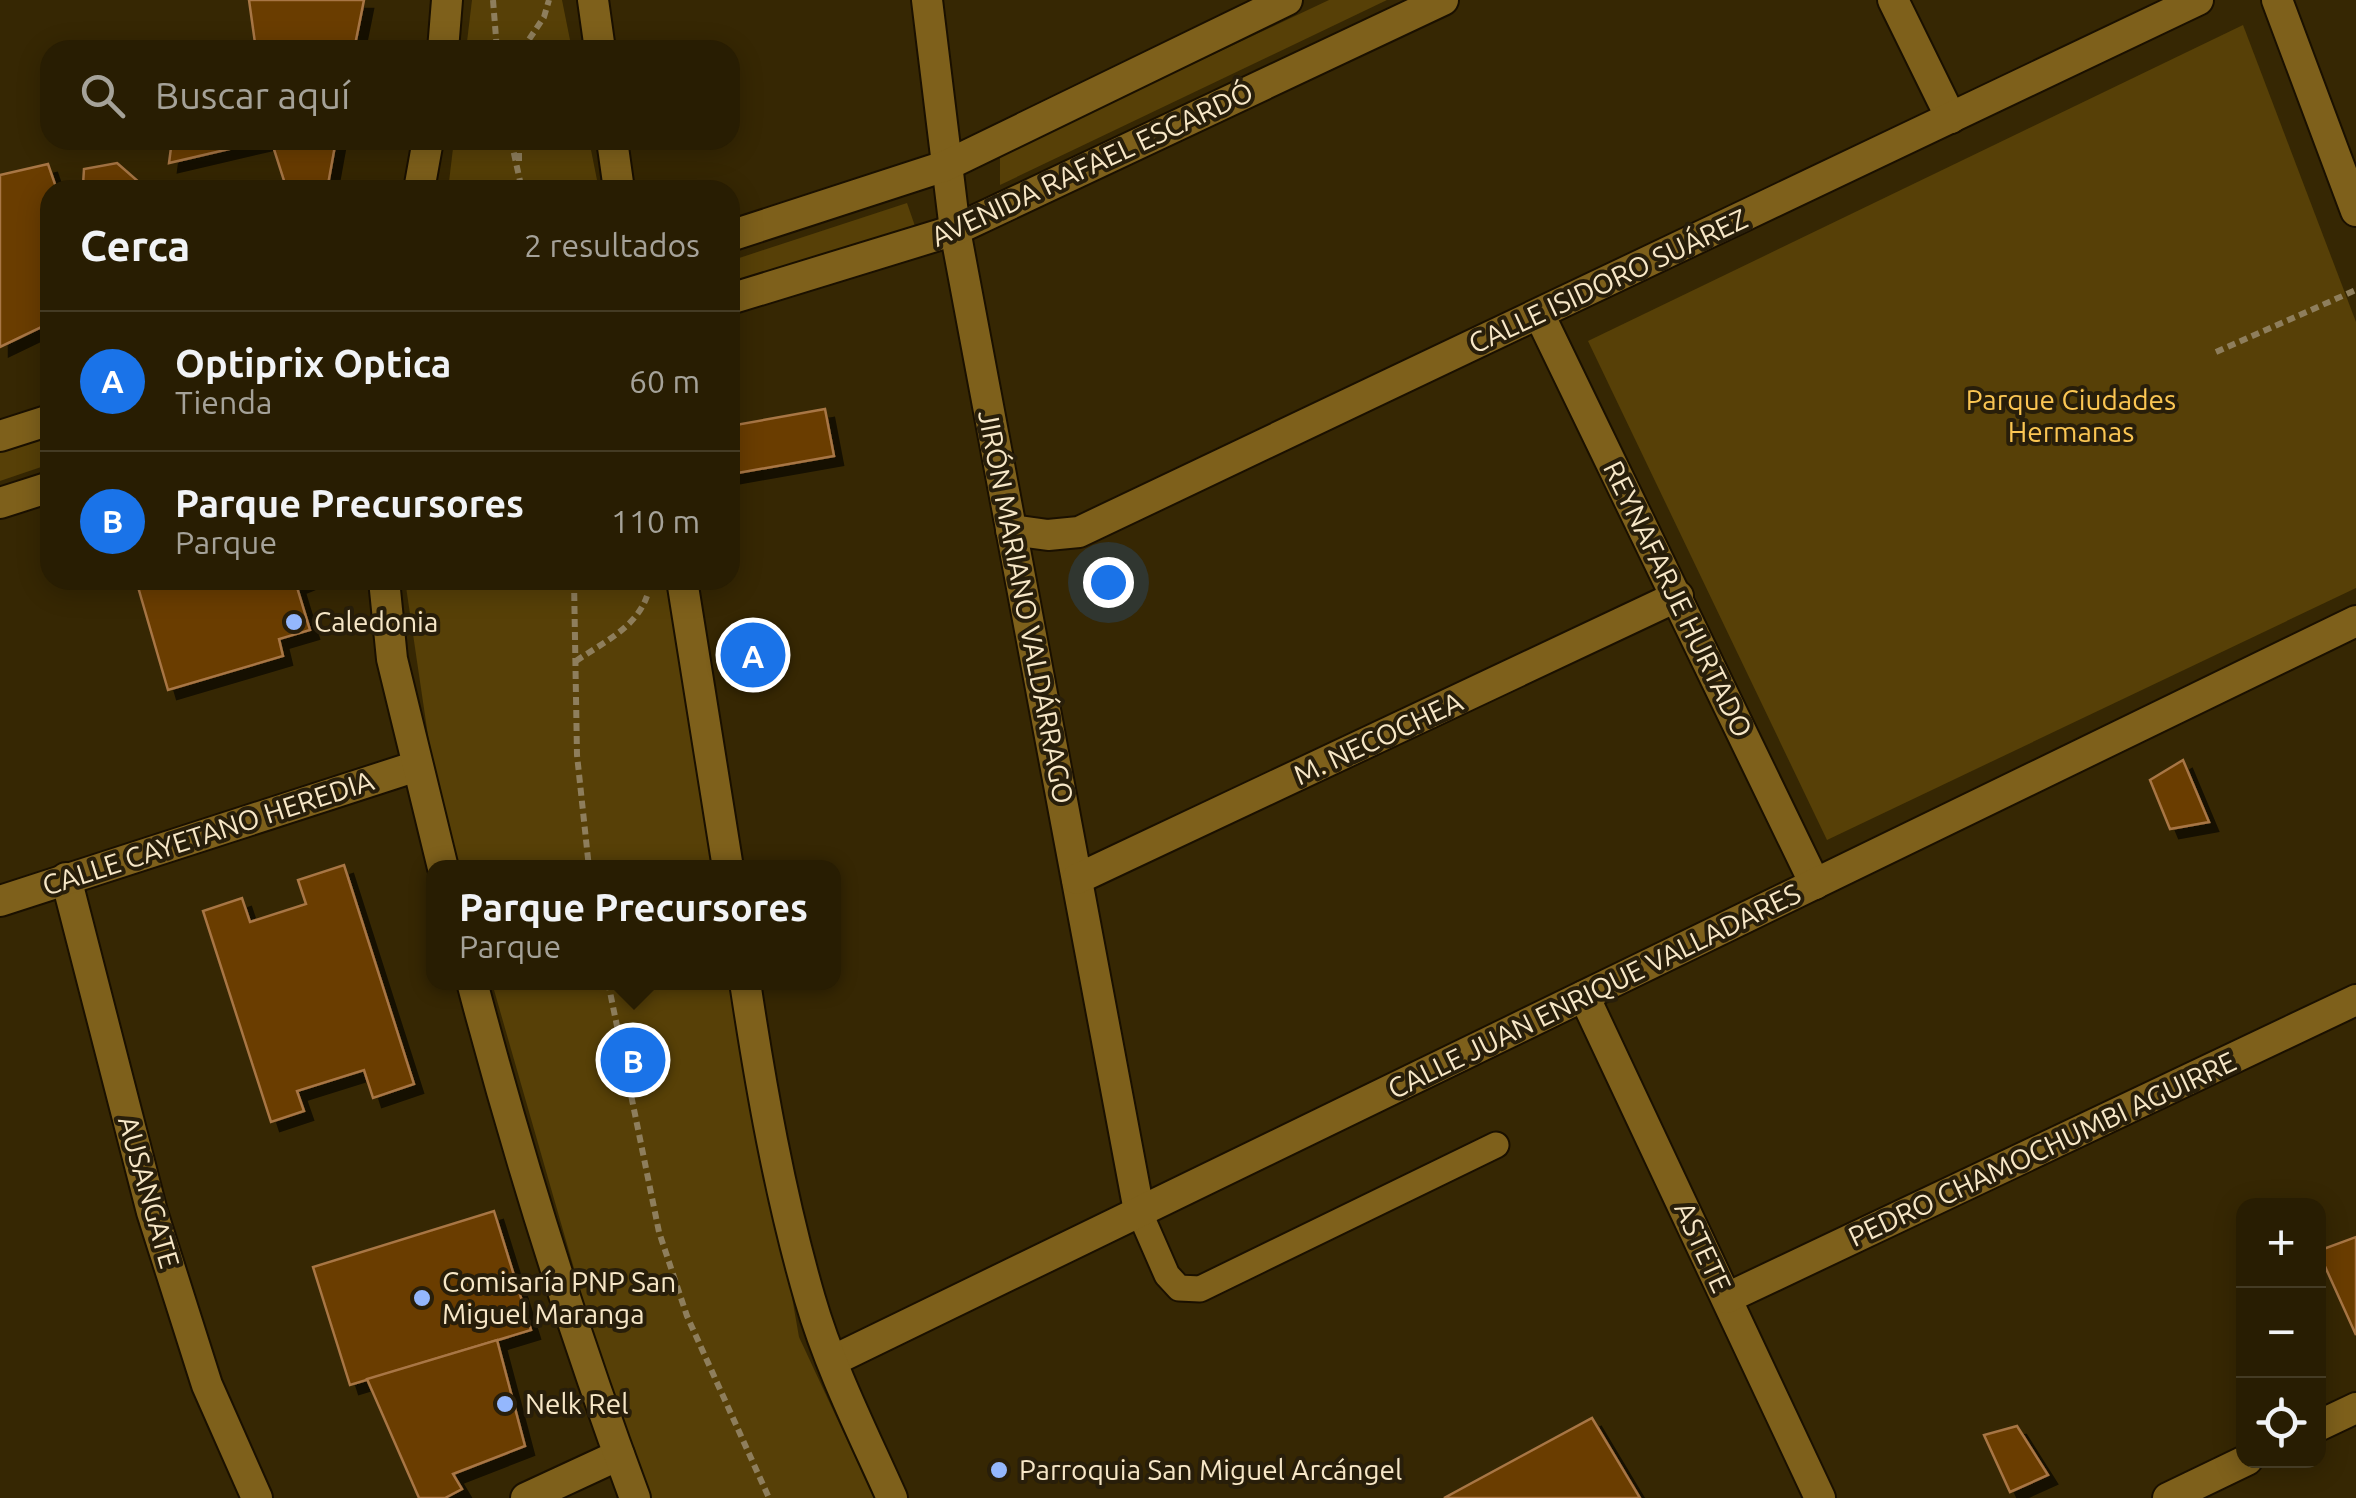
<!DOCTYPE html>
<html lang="es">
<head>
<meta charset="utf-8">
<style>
  body { margin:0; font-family:Ubuntu,sans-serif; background:#30260c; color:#f1f3f6 }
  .controls { position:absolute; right:30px; bottom:30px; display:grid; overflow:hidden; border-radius:20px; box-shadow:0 5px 25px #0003 }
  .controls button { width:90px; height:90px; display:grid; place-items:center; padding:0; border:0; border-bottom:2px solid #443b24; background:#281d02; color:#f1f3f6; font:50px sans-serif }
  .you { position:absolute; left:1108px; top:582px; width:35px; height:35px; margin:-25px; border:8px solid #fff; border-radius:50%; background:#1a73e8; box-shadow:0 0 0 15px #1a73e833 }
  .badge { display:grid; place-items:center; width:65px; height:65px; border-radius:50%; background:#1a73e8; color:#fff; font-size:32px; font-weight:700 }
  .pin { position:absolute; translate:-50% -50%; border:5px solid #fff; box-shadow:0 2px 10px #0006 }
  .popup { position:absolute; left:426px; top:860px; width:415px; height:130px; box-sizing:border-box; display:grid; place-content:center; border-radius:20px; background:#281d02; filter:drop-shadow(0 2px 8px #0005); font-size:32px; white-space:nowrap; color:#a5a299 }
  .popup b { font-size:38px; color:#f1f3f6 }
  .popup::after { content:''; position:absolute; left:50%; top:100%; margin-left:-20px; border:20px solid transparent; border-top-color:#281d02 }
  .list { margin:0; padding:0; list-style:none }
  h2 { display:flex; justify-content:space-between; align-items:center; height:130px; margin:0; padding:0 40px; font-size:42px }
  h2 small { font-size:32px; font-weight:400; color:#a5a299 }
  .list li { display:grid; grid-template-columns:65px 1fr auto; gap:30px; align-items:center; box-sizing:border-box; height:140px; padding:0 40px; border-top:2px solid #443b24 }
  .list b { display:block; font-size:38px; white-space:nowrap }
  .list p { margin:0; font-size:32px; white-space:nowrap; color:#a5a299 }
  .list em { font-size:32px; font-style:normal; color:#a5a299 }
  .icon { flex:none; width:55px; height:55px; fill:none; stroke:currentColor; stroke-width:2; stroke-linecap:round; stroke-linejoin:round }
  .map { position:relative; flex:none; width:2356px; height:1498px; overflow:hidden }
  .search { position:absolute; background:#281d02; box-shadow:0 5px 25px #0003; left:40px; top:40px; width:700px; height:110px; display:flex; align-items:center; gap:25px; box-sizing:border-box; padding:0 35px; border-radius:30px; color:#a5a299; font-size:38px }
  .panel { position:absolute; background:#281d02; box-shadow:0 5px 25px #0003; left:40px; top:180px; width:700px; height:410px; border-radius:30px }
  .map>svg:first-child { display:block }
  .green { fill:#574007 }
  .building { fill:#6a3c00; stroke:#a87644; stroke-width:2.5; filter:url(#shadow) }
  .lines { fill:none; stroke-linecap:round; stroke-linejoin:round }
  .service-casing { stroke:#1a1000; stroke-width:29 }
  .minor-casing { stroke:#1a1000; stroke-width:34 }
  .tertiary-casing { stroke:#1a1000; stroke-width:34 }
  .secondary-casing { stroke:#1a1000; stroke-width:34 }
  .path { stroke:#8e7e5c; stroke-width:6; stroke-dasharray:8 5; stroke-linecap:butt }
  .service { stroke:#7e601b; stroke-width:25 }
  .minor { stroke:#7e601b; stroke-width:30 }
  .tertiary { stroke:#7e601b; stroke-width:30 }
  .secondary { stroke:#7e601b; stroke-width:30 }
  .poi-dot { fill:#94b7fd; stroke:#281e0a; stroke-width:4 }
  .labels { text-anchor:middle; stroke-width:8; stroke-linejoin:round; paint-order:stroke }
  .street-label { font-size:28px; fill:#f7e7c7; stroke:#281e0a }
  .park-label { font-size:28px; fill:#fbc653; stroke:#281e0a }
  .poi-label { font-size:28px; fill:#f7e7c7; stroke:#281e0a; text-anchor:start }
</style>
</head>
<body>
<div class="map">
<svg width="2356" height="1498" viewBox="0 0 2356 1498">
  <defs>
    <filter id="shadow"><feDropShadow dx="9" dy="9" stdDeviation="0" flood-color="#0009"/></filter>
  </defs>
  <rect width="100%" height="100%" fill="#362703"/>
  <g class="green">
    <polygon points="472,0 562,0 572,50 466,50"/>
    <polygon points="1329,0 1387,0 1000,185 1000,155"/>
    <polygon points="2243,25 2356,322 2356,588 1827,840 1588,341"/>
    <polygon points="454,140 589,140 599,190 448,190"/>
    <polygon points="907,203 916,229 730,282 730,261"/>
    <polygon points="50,435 50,464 0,481 0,452"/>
    <polygon points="405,580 668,580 717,867 459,867 435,783"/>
    <polygon points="492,983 737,983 799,1337 874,1498 645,1498 629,1460"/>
  </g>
  <g class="building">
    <polygon points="249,0 364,0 354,50 256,50"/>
    <polygon points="172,140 268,140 169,163"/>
    <polygon points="271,140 336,140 327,190 287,190"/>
    <polygon points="117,163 140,183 144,190 65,190 83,185 84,169"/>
    <polygon points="48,164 57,190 50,190 50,323 0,347 0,175"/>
    <polygon points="825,409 834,456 732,474 730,426"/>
    <polygon points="136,580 306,580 296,584 310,630 279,639 283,656 168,690"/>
    <polygon points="768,639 773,663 738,671 733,646"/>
    <polygon points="2183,760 2209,822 2170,829 2150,780"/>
    <polygon points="344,865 414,1084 373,1098 364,1070 297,1091 304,1111 271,1122 203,911 242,898 250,922 306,904 298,880"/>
    <polygon points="494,1211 531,1330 350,1385 313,1267"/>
    <polygon points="2356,1237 2356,1335 2318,1251"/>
    <polygon points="497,1340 525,1446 453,1474 462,1489 445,1498 419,1498 367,1379"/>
    <polygon points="1592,1418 1640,1498 1444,1498"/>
    <polygon points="2017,1426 2048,1475 2010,1492 1984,1435"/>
  </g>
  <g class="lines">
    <defs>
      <polyline id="service" points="1139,1211 1167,1275 1179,1288 1200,1289 1496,1145"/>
      <g id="minor">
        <polyline points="927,0 955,230 1139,1211"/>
        <polyline points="1893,0 1951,118"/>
        <polyline points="2277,0 2356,211"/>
        <polyline points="1539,314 1815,884"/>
        <polyline points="1011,530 1048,535 1079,532 2198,0"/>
        <polyline points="66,878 152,1212 207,1385 257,1498"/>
        <polyline points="1077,879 1678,596"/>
        <polyline points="0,901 417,766"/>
        <polyline points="1584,996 1820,1498"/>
        <polyline points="1727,1298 2356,1000"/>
        <polyline points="832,1361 2356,621"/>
        <polyline points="2318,1426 2356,1408"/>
        <polyline points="526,1498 619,1455"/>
        <polyline points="2168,1498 2247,1460"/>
      </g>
      <g id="tertiary">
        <polyline points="730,236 945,166 1287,0"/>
        <polyline points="730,299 955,230 1443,0"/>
        <polyline points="0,436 50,420"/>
        <polyline points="0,503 50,487"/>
      </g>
      <g id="secondary">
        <polyline points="593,0 600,50"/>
        <polyline points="443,50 447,0"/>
        <polyline points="612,140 619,190"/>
        <polyline points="419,190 428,140"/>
        <polyline points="384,580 392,659 443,868"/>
        <polyline points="682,580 728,868"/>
        <path d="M472,982C518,1156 572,1329 635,1498"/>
        <path d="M745,982C761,1088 780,1196 810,1299C830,1368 863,1433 892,1498"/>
      </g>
    </defs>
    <use href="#service" class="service-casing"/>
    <use href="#minor" class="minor-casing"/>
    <use href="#tertiary" class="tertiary-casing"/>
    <use href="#secondary" class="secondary-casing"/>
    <g class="path">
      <polyline points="493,0 497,50"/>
      <polyline points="522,50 544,17 549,0"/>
      <polyline points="511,140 522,190"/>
      <polyline points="519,140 519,161"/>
      <polyline points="2216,352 2356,290"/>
      <polyline points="574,580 577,755 589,868"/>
      <path d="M576,661C602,643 636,628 647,596"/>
      <polyline points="608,982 659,1232 687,1316 769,1498"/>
    </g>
    <use href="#service" class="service"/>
    <use href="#minor" class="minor"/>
    <use href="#tertiary" class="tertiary"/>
    <use href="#secondary" class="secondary"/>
  </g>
  <g class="poi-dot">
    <circle cx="294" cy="622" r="10"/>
    <circle cx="422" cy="1298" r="10"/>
    <circle cx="505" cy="1404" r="10"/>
    <circle cx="999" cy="1470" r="10"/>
  </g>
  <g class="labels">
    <g class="street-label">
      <text transform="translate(1092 164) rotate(-25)" y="10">AVENIDA RAFAEL ESCARDÓ</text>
      <text transform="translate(1608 281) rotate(-25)" y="10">CALLE ISIDORO SUÁREZ</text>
      <text transform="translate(1678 599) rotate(64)" y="10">REYNAFARJE HURTADO</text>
      <text transform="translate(1026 607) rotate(79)" y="10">JIRÓN MARIANO VALDÁRRAGO</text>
      <text transform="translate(1378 738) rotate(-25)" y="10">M. NECOCHEA</text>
      <text transform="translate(208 833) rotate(-18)" y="10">CALLE CAYETANO HEREDIA</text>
      <text transform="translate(1594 991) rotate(-26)" y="10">CALLE JUAN ENRIQUE VALLADARES</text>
      <text transform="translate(2042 1149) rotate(-25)" y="10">PEDRO CHAMOCHUMBI AGUIRRE</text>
      <text transform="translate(149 1192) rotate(74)" y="10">AUSANGATE</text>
      <text transform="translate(1703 1247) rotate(65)" y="10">ASTETE</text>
    </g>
    <g class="park-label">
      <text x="2071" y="410">Parque Ciudades<tspan x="2071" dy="32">Hermanas</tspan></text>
    </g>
    <g class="poi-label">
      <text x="314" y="632">Caledonia</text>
      <text x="442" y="1292">Comisaría PNP San<tspan x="442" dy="32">Miguel Maranga</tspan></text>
      <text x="525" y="1414">Nelk Rel</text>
      <text x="1019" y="1480">Parroquia San Miguel Arcángel</text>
    </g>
  </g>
</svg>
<div class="controls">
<button>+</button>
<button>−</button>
<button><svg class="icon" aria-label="locate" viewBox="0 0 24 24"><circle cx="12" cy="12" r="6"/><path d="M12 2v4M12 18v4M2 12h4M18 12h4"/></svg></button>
</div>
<div class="you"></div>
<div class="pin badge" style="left:753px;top:655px">A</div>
<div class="pin badge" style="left:633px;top:1060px">B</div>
<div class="popup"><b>Parque Precursores</b>Parque</div>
<div class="search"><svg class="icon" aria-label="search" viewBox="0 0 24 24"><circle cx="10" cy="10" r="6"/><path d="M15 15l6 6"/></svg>Buscar aquí</div>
<section class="panel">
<h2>Cerca<small>2 resultados</small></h2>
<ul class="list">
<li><span class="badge">A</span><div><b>Optiprix Optica</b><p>Tienda</p></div><em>60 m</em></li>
<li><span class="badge">B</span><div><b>Parque Precursores</b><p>Parque</p></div><em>110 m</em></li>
</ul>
</section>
</div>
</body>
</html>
